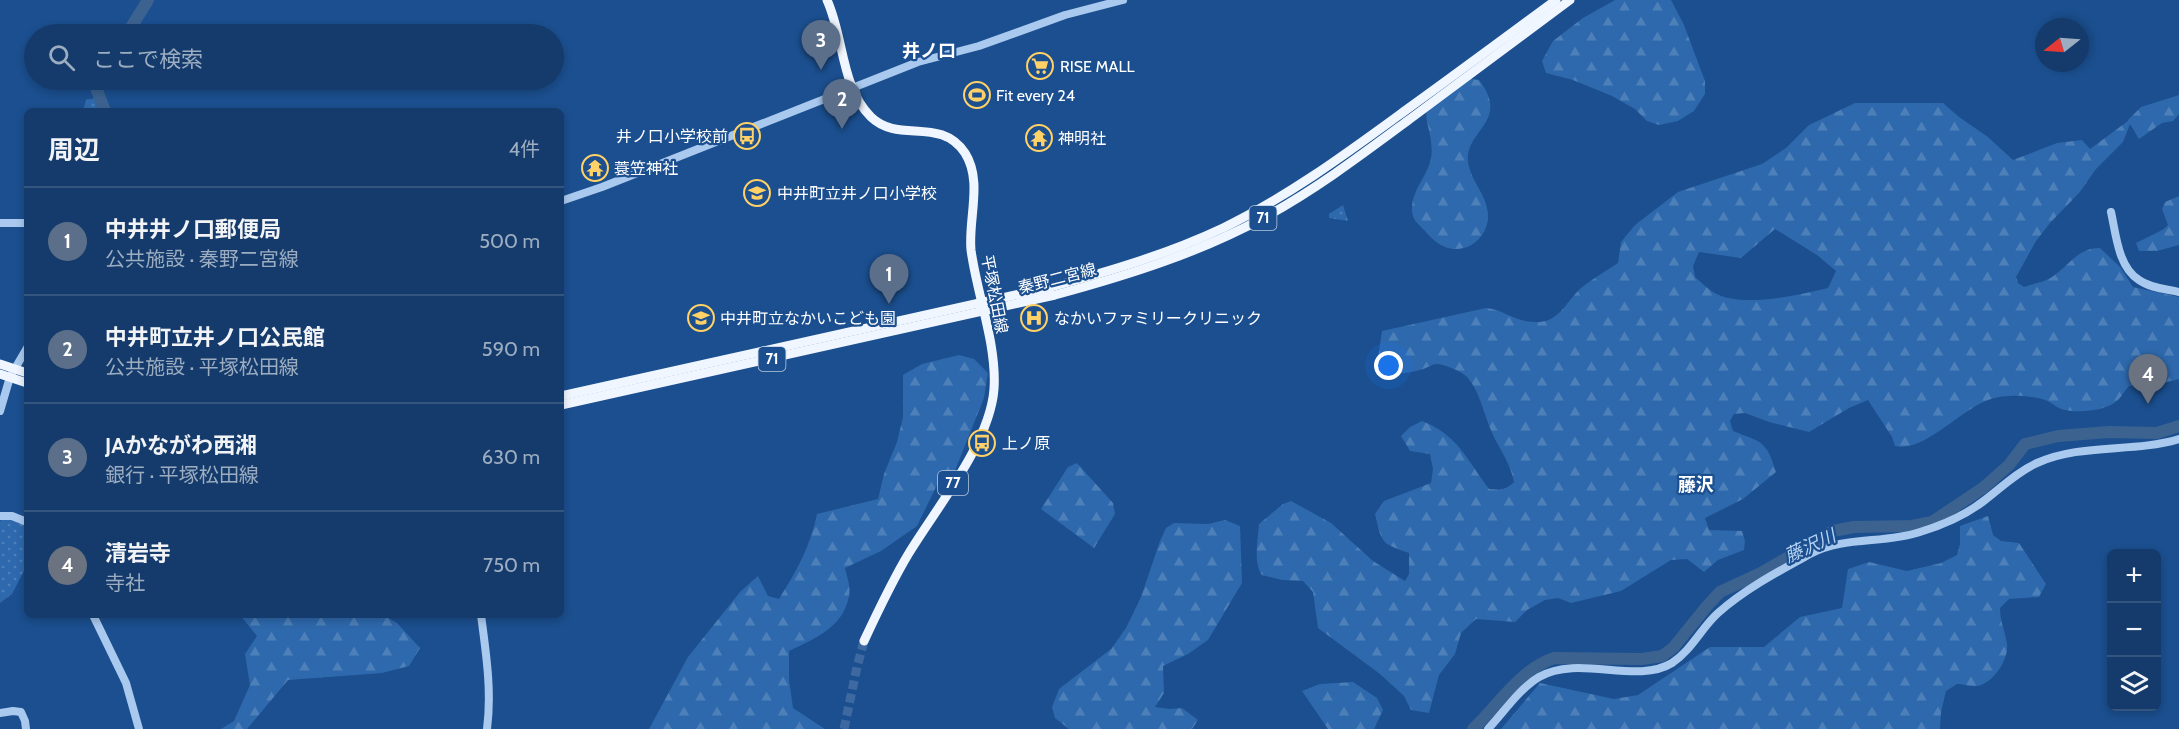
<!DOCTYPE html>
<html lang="ja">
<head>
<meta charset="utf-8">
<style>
  body { margin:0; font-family:Cabin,"Noto Sans JP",sans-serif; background:#214673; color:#f1f3f6 }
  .controls { position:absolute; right:18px; bottom:18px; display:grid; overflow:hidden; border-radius:9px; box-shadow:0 3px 9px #0003 }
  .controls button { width:54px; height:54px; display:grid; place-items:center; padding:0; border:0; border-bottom:2px solid #33557e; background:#143b6b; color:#f1f3f6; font:30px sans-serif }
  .compass { position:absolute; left:2035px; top:18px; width:54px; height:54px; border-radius:50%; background:#143b6b; box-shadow:0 3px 9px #0003; rotate:253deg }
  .you { position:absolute; left:1389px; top:366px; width:21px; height:21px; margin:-15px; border:4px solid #fff; border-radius:50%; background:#1a73e8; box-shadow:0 0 0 9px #1a73e833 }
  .badge { display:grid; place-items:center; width:39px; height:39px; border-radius:50%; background:#ffd166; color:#fff; font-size:20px; font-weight:700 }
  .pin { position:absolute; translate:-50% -50px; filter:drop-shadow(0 2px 3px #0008) }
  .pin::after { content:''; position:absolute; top:32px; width:21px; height:18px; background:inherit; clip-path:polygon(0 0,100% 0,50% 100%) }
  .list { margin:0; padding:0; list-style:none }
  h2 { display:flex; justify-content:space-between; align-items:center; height:78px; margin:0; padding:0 24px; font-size:26px }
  h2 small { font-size:20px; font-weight:400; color:#9dadc1 }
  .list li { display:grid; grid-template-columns:39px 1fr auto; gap:18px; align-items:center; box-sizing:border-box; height:108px; padding:0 24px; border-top:2px solid #33557e }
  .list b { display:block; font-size:22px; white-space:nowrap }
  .list p { margin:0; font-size:20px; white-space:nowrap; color:#9dadc1 }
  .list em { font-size:20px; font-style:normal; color:#9dadc1 }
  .icon { flex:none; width:33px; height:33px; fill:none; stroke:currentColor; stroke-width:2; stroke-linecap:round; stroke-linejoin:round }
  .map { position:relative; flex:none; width:2179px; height:729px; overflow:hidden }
  .search { position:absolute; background:#143b6b; box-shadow:0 3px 9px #0003; left:24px; top:24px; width:540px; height:66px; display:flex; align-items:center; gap:15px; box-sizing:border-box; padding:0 21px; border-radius:33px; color:#9dadc1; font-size:22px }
  .panel { position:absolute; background:#143b6b; box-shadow:0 3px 9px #0003; left:24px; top:108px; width:540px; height:510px; border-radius:9px }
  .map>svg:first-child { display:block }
  .grass { fill:url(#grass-dots) }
  .forest { fill:url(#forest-firs); fill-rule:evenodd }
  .cemetery { fill:url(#cemetery-stones) }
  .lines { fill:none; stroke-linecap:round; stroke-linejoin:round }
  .river { stroke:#3c6290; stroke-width:12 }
  .major-tunnel { stroke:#3d69a0; stroke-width:9; stroke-dasharray:9 4.5; stroke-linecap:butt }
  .minor { stroke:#a9c9ee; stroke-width:8 }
  .major { stroke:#f0f6ff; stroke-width:9 }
  .labels { text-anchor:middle; stroke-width:4.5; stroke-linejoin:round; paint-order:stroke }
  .shield { fill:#1b4f8f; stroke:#bbcadd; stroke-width:1.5 }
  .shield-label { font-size:15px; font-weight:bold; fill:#fff }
  .poi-label { font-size:16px; fill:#fff; stroke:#1b4f8f; text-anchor:start }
  .street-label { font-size:16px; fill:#fff; stroke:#1b4f8f }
  .neighbourhood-label { font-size:18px; font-weight:bold; fill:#fff; stroke:#1b4f8f }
  .water-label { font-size:18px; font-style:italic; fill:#b5d3f5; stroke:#1b4f8f }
</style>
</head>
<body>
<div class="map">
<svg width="2179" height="729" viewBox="0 0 2179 729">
  <defs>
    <pattern id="grass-dots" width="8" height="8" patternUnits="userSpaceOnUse" patternTransform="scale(1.5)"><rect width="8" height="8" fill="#2e69ad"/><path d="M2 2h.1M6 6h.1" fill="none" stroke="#4d80b9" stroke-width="1.8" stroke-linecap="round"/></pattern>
    <pattern id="forest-firs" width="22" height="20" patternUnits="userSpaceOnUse" patternTransform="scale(1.5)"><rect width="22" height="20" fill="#2e69ad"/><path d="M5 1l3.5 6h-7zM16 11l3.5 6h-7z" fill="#4d80b9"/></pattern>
    <pattern id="cemetery-stones" width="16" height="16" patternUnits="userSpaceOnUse" patternTransform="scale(1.5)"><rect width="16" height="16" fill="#2e69ad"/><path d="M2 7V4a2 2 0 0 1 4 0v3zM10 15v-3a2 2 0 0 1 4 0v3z" fill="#4d80b9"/></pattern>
  </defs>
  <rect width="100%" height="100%" fill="#1b4f8f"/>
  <g class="grass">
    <polygon points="95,98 99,111 83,111 86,100"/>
    <polygon points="1343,205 1348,221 1329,218 1329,214"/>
    <polygon points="4,519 17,520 27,526 27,565 12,594 0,603 0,521"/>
  </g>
  <g class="forest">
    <polygon points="1615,0 1671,0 1684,25 1705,81 1705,94 1694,111 1678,121 1659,125 1647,121 1635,109 1612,96 1573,80 1546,73 1542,61 1553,41 1583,18"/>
    <path d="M1464,78L1479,80C1513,124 1459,131 1469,167C1473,183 1486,195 1488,213C1490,237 1466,257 1443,246C1435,243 1428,234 1422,228C1416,222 1412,218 1412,209C1412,189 1428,176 1431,158C1433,148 1430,135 1428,126C1420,97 1441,89 1464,78Z"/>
    <path d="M2179,95V114L2173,121L2162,123L2139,139L2130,124L2123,142L2096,169L2079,193L2050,223L2036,241L2016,277L2018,283L2024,287C2033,284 2044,282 2052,277C2069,266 2077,248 2100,248L2120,267L2133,287L2179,297V379L2163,383L2129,386C2125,390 2122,396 2118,400C2106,411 2081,413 2065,410C2057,409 2052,402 2045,400C2030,395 2006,394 1991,399C1961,408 1925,453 1895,446L1892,437L1868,400L1849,408L1809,432L1769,422L1745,413L1734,414L1730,421L1733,431C1763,443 1766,440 1776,472L1743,499L1705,518L1709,530L1742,531L1745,541L1744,550L1718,560L1704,572L1687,559L1671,560L1621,591L1571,603L1558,598L1545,600L1527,610L1515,622L1476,619L1461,633L1455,654L1439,675L1429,713L1411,710L1404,696L1380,674L1318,628L1313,592L1303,581L1282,580L1262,575C1253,563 1258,539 1259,524L1283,504L1291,501L1331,523L1373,561L1405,581L1409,574V553C1381,543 1382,544 1375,514L1384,501L1431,483L1433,469L1430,454L1410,451L1401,436L1410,427L1422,421C1458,435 1467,460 1489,489C1499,490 1506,490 1514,482C1510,461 1498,448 1490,428C1483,411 1479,390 1467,377C1461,371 1446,365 1437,364C1432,364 1425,369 1420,370C1405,374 1388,376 1377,365L1382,331L1486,308C1501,309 1512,319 1526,321C1557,327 1562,307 1579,290C1590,280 1605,272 1618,263L1621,242L1635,225L1678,192L1762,164L1786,148L1809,125L1855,103H1943L1959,117L1988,137L2013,160L2057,143L2082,140L2090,149L2128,121V120L2141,107ZM1775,229L1817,255L1836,271L1828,288C1798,295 1740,309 1713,292C1707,288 1701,282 1695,277L1693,266L1699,252L1741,258Z"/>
    <polygon points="2179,196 2179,245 2157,251 2139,251 2136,243 2164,229 2168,225 2162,209 2165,202"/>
    <path d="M959,355L974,359L988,373L984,398L954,473L941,477L917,526L881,551L845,568C847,577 851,587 849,596C843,628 814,639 789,651V680L793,708L825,729H649L688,657L740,592L758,576L768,596L779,599C796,572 811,545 817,514L878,499L884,474L897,442L903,417V375L922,364Z"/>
    <polygon points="1077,463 1113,503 1115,514 1094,548 1041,509 1068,467"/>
    <path d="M1988,516L1993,535L2001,541L2019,543L2046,584L2039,597L2009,599L2000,608C2000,622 2005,631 2007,644C2009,660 1992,685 1976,686C1970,687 1963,684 1957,684L1946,691L1941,712L1940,729H1501L1540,683L1614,699L1638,695L1710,647H1764L1800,617L1842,608L1848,569L1869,562L1907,571L1941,563L1957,555L1960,544V526Z"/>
    <polygon points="1225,520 1240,526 1242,583 1208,640 1188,654 1163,666 1164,693 1155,707 1170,709 1182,708 1198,720 1192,729 1069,729 1055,718 1052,707 1059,689 1111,649 1126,628 1141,597 1160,541 1166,528 1174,523 1208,524"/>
    <polygon points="240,615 383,615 397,623 420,648 409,666 382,673 288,680 247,729 221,729 234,721 250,685 245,654 257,636"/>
    <polygon points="1353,682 1377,698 1383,710 1374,729 1328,729 1302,691 1320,684"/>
  </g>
  <polygon class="cemetery" points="364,80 398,80 391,90"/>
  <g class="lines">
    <g class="river">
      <polyline points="127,34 148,0"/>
      <polyline points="93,80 105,111"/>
      <path d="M1473,729C1498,705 1521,669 1554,658L1642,659L1662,656L1673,648L1707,606L1720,592L1761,573L1833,531L1854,527L1912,526L1932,522L1983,488L2009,465L2025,444L2058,436L2109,432L2157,433L2179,426"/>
    </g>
    <polyline class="major-tunnel" points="844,729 857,667 864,641"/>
    <g class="minor">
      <polyline points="561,201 602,187 918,62 979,46 1065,15 1123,0"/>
      <path d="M2111,212C2116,234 2118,267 2139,280C2150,288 2166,289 2179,292"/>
      <polyline points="0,223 27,223"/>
      <polyline points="0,411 10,377 27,348"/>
      <polyline points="0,516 12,516 27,522"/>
      <polyline points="93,615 126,683 139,729"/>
      <path d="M481,615C486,653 492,691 487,729"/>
      <polyline points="0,713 13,711 21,712 25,721 26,729"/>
      <path d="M1488,729C1504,712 1519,689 1539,677C1579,654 1636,685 1672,663C1691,651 1702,627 1718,613C1745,589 1779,571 1810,554C1844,536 1884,544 1920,532C1943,525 1966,515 1985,500C2002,487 2017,472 2037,463C2081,443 2133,453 2179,439"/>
    </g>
    <g class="major">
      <path d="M827,0C844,37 841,88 871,117C899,144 940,116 965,153C983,181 968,219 971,250C977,295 997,344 994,389C990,443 937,507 909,553C892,581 878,611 864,641"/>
      <polyline points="0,364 27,373"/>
      <polyline points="0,374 27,383"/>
      <path d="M561,396L1051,287C1110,271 1168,254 1223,228C1289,196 1347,153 1406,110C1456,74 1506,37 1556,0"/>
      <path d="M561,405L1055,295C1129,275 1199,253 1267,216C1318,188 1364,153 1410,119C1463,79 1517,40 1570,0"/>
    </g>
  </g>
  <defs>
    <symbol id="supermarket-ring" viewBox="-11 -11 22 22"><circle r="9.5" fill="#1b4f8f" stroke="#ffd166" stroke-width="1.5"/><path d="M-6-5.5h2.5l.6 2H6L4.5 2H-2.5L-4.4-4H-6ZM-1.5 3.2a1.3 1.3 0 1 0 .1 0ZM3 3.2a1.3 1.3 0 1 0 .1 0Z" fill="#ffd166"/></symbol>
    <symbol id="stadium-ring" viewBox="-11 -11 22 22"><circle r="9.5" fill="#1b4f8f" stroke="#ffd166" stroke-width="1.5"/><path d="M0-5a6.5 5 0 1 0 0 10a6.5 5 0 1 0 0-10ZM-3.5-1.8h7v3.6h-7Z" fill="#ffd166"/></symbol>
    <symbol id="bus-ring" viewBox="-11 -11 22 22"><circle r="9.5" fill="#1b4f8f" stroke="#ffd166" stroke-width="1.5"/><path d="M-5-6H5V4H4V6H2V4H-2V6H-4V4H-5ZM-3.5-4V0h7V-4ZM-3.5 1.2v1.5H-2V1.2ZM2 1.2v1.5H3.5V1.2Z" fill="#ffd166"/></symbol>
    <symbol id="temple-ring" viewBox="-11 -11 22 22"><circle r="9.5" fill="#1b4f8f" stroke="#ffd166" stroke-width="1.5"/><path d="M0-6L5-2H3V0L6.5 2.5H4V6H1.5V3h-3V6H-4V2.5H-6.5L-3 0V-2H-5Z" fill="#ffd166"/></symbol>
    <symbol id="school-ring" viewBox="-11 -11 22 22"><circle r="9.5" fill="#1b4f8f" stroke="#ffd166" stroke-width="1.5"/><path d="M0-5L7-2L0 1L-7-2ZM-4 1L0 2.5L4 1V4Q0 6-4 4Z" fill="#ffd166"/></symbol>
    <symbol id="hospital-ring" viewBox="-11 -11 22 22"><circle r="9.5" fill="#1b4f8f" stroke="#ffd166" stroke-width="1.5"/><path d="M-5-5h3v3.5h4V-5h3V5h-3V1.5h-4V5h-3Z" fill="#ffd166"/></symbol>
  </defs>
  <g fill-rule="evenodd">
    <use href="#supermarket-ring" x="1025" y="51" width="30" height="30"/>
    <use href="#stadium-ring" x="962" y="80" width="30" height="30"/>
    <use href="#bus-ring" x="732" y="121" width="30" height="30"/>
    <use href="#temple-ring" x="1024" y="123" width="30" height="30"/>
    <use href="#temple-ring" x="580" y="153" width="30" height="30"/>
    <use href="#school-ring" x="742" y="178" width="30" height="30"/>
    <use href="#school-ring" x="686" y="303" width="30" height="30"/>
    <use href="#hospital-ring" x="1019" y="303" width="30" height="30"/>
    <use href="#bus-ring" x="967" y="428" width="30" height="30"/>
  </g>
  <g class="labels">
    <g class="shield">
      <rect x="1249.5" y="206" width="27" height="24" rx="4.5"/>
      <rect x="758.5" y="347" width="27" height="24" rx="4.5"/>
      <rect x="938" y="471" width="30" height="24" rx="4.5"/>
    </g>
    <g class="shield-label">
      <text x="1263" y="223">71</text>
      <text x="772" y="364">71</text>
      <text x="953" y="488">77</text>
    </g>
    <g class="poi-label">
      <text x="1060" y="72">RISE MALL</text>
      <text x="996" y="101">Fit every 24</text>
      <text x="728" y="142" text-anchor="end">井ノ口小学校前</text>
      <text x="1058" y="144">神明社</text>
      <text x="614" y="174">蓑笠神社</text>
      <text x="777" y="199">中井町立井ノ口小学校</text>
      <text x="720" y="324">中井町立なかいこども園</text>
      <text x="1054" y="324">なかいファミリークリニック</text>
      <text x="1002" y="449">上ノ原</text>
    </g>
    <g class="street-label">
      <text transform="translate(1057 278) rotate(-14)" y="6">秦野二宮線</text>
      <text transform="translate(995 294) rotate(79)" y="6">平塚松田線</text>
    </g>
    <g class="neighbourhood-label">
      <text x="929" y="57">井ノ口</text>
      <text x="1696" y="491">藤沢</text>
    </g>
    <g class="water-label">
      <text transform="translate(1810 546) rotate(-25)" y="6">藤沢川</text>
    </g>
  </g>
</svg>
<div class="controls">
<button>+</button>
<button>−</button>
<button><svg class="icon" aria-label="layers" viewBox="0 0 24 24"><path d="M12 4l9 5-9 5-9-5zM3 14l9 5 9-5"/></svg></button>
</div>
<svg class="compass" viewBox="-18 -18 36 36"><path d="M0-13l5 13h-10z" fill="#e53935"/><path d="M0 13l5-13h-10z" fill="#9dadc1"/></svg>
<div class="you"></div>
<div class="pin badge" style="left:889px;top:304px;background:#5c6f8a">1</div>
<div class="pin badge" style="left:842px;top:129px;background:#5c6f8a">2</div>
<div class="pin badge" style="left:821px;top:70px;background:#5c6f8a">3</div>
<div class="pin badge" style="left:2148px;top:404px;background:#6b7280">4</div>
<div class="search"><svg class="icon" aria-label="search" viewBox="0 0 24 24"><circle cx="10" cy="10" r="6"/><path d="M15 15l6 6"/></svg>ここで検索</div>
<section class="panel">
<h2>周辺<small>4件</small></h2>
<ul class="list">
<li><span class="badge" style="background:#5c6f8a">1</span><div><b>中井井ノ口郵便局</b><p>公共施設 · 秦野二宮線</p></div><em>500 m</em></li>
<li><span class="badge" style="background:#5c6f8a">2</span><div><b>中井町立井ノ口公民館</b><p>公共施設 · 平塚松田線</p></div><em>590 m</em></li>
<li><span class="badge" style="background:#5c6f8a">3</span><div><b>JAかながわ西湘</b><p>銀行 · 平塚松田線</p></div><em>630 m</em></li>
<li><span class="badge" style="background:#6b7280">4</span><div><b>清岩寺</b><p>寺社</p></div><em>750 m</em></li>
</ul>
</section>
</div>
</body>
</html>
